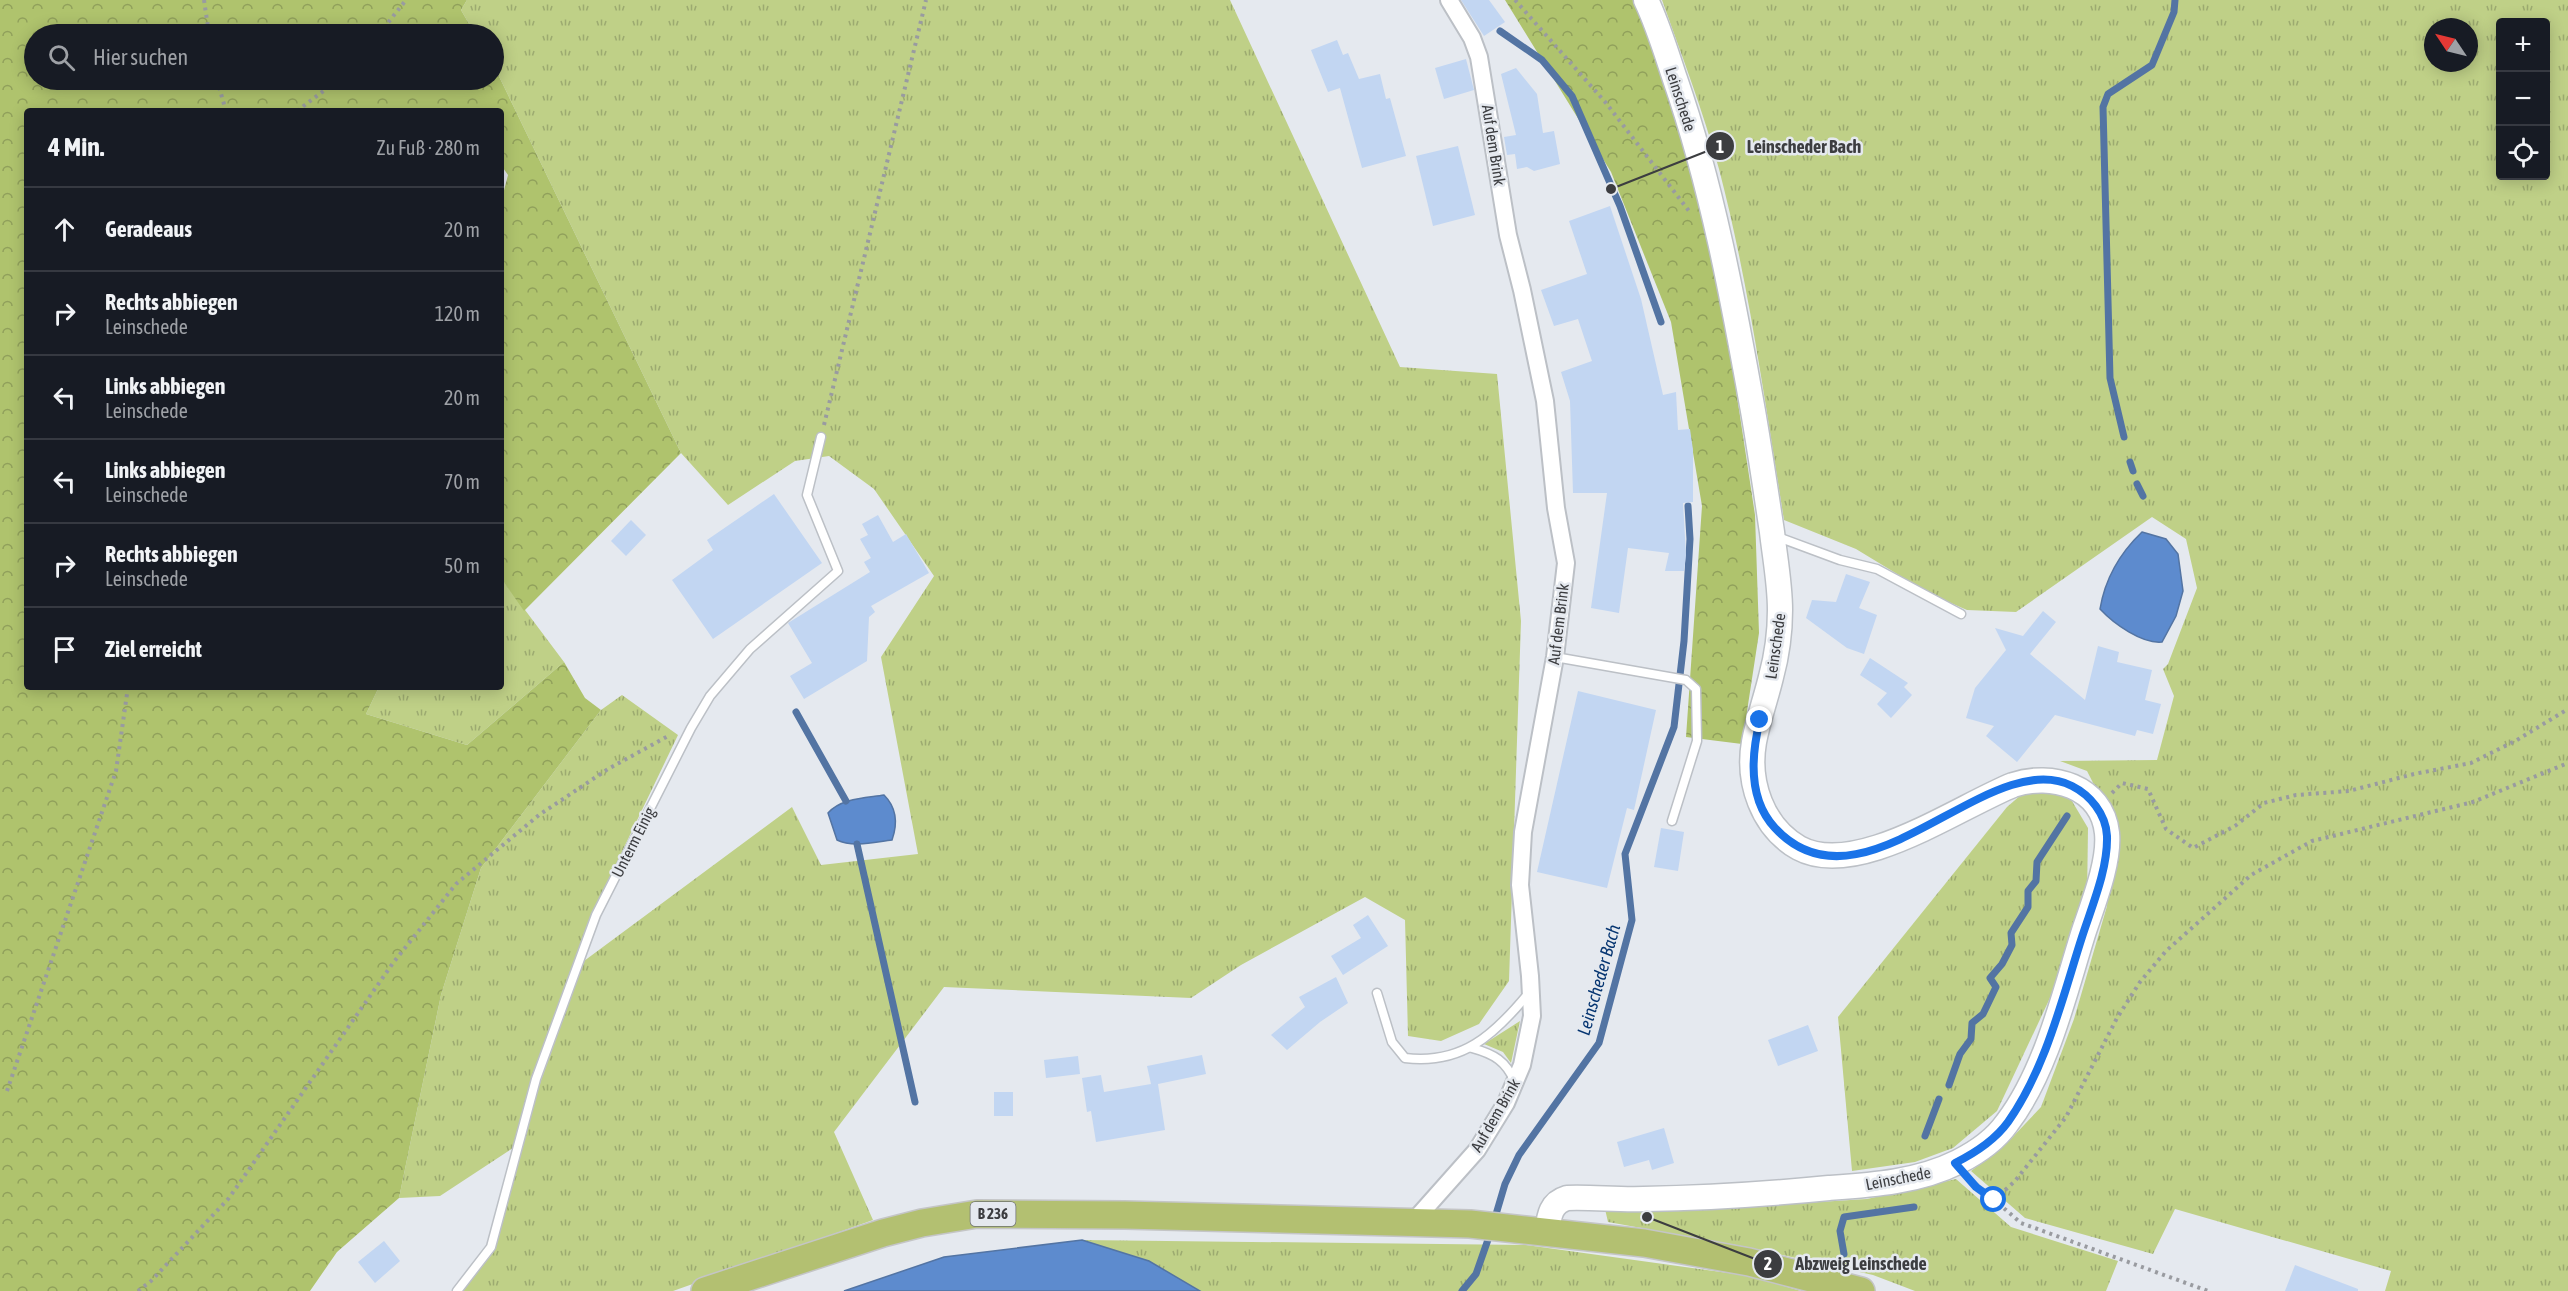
<!DOCTYPE html>
<html lang="de">
<head>
<meta charset="utf-8">
<style>
  body { margin:0; font-family:"Asap Condensed",sans-serif; background:#20242c; color:#f1f3f6 }
  .controls { position:absolute; right:18px; top:18px; display:grid; overflow:hidden; border-radius:6px; box-shadow:0 3px 15px #0003 }
  .controls button { width:54px; height:54px; display:grid; place-items:center; padding:0; border:0; border-bottom:2px solid #363941; background:#171b24; color:#f1f3f6; font:30px sans-serif }
  .compass { position:absolute; left:2424px; top:18px; width:54px; height:54px; border-radius:50%; background:#171b24; box-shadow:0 3px 15px #0003; rotate:305deg }
  .stop { position:absolute; width:18px; height:18px; margin:-14px; border:4px solid #1a73e8; border-radius:50%; background:#fff }
  .stop.end { background:#1a73e8; border-color:#fff; box-shadow:0 2px 6px #0008 }
  .list { margin:0; padding:0; list-style:none }
  h2 { display:flex; justify-content:space-between; align-items:center; height:78px; margin:0; padding:0 24px; font-size:26px }
  h2 small { font-size:20px; font-weight:400; color:#9ea1a6 }
  .list li { display:grid; grid-template-columns:39px 1fr auto; gap:18px; align-items:center; box-sizing:border-box; height:84px; padding:0 24px; border-top:2px solid #363941 }
  .list b { display:block; font-size:22px; white-space:nowrap }
  .list p { margin:0; font-size:20px; white-space:nowrap; color:#9ea1a6 }
  .list em { font-size:20px; font-style:normal; color:#9ea1a6 }
  .icon { flex:none; width:33px; height:33px; fill:none; stroke:currentColor; stroke-width:2; stroke-linecap:round; stroke-linejoin:round }
  .map { position:relative; flex:none; width:2568px; height:1291px; overflow:hidden }
  .search { position:absolute; background:#171b24; box-shadow:0 3px 15px #0003; left:24px; top:24px; width:480px; height:66px; display:flex; align-items:center; gap:15px; box-sizing:border-box; padding:0 21px; border-radius:33px; color:#9ea1a6; font-size:22px }
  .panel { position:absolute; background:#171b24; box-shadow:0 3px 15px #0003; left:24px; top:108px; width:480px; height:582px; border-radius:6px }
  .map>svg:first-child { display:block }
  .grass { fill:url(#grass-tufts); fill-rule:evenodd }
  .forest { fill:url(#forest-crowns) }
  .water { fill:#5d8bce; stroke:#5374a3; stroke-width:1.5 }
  .lines { fill:none; stroke-linecap:round; stroke-linejoin:round }
  .stream { stroke:#5374a3; stroke-width:7 }
  .building { fill:#c2d6f2 }
  .service-casing { stroke:#bcc0c6; stroke-width:11 }
  .minor-casing { stroke:#bcc0c6; stroke-width:20 }
  .secondary-casing { stroke:#bcc0c6; stroke-width:27 }
  .primary-casing { stroke:#c4c5c6; stroke-width:30 }
  .path { stroke:#999ba0; stroke-width:4; stroke-dasharray:3 4.5; stroke-linecap:butt }
  .service { stroke:#fff; stroke-width:8 }
  .minor { stroke:#fff; stroke-width:16 }
  .secondary { stroke:#fff; stroke-width:24 }
  .primary { stroke:#b3c071; stroke-width:27 }
  .route { stroke:#1a73e8; stroke-width:8 }
  .labels { text-anchor:middle; stroke-width:5; stroke-linejoin:round; paint-order:stroke }
  .shield { fill:#e5e9ef; stroke:#6f7174; stroke-width:1.5 }
  .shield-label { font-size:15px; font-weight:bold; fill:#3c3d40 }
  .street-label { font-size:16px; fill:#3c3d40; stroke:#e5e9ef }
  .water-label { font-size:18px; font-style:italic; fill:#063571; stroke:#e5e9ef }
  .leader { fill:none; stroke:#3c3d40; stroke-width:2 }
  .callout-dot { fill:#3c3d40; stroke:#e5e9ef; stroke-width:2 }
  .mark-label { font-size:18px; text-anchor:middle; font-weight:bold; fill:#fff }
  .callout-label { font-size:18px; text-anchor:middle; font-weight:bold; fill:#3c3d40; stroke:#e5e9ef; stroke-width:5; stroke-linejoin:round; paint-order:stroke }
</style>
</head>
<body>
<div class="map">
<svg width="2568" height="1291" viewBox="0 0 2568 1291">
  <defs>
    <pattern id="grass-tufts" width="24" height="20" patternUnits="userSpaceOnUse" patternTransform="scale(1.5)"><rect width="24" height="20" fill="#bfd087"/><path d="M3 7l-1-3M5 7V3M7 7l1-3M15 17l-1-3M17 17v-4M19 17l1-3" fill="none" stroke="#9caa70"/></pattern>
    <pattern id="forest-crowns" width="20" height="18" patternUnits="userSpaceOnUse" patternTransform="scale(1.5)"><rect width="20" height="18" fill="#afc36d"/><path d="M2 6a3 3 0 1 1 6 0M12 15a3 3 0 1 1 6 0" fill="none" stroke="#90a05b"/></pattern>
  </defs>
  <rect width="100%" height="100%" fill="#e5e9ef"/>
  <g class="grass">
    <polygon points="467,0 1230,0 1400,367 1497,374 1521,621 1509,981 1479,1024 1441,1041 1408,1036 1405,920 1365,897 1241,965 1191,998 944,987 834,1132 873,1220 673,1291 461,1291 493,1253 540,1083 584,961 792,807 821,865 918,854 881,657 934,576 874,489 829,456 795,461 728,505 681,453 494,66 494,34 475,34 461,10"/>
    <path d="M1662,0H2568V1291H2385L2391,1271L2175,1209L2153,1254L2025,1218L1971,1171L2006,1144L2041,1107L2074,1019L2107,906L2112,820L2087,771L2060,761L2157,760L2174,696L2163,669L2168,664L2197,588L2186,539L2152,517L2016,612L1967,610L1930,594L1856,549L1784,520C1765,403 1749,284 1719,169C1703,111 1682,56 1662,0ZM2500,22H2546V176H2500ZM2433,27H2469V63H2433Z"/>
    <polygon points="393,108 463,108 465,111 388,111"/>
    <polygon points="501,578 564,662 467,745 366,714 379,687 501,687"/>
    <polygon points="622,695 678,735 593,912 533,1076 513,1148 440,1196 399,1198 441,995 481,868 601,710"/>
    <polygon points="2035,783 2063,786 2088,828 2087,900 2050,998 1997,1111 1953,1148 1915,1162 1852,1171 1838,1017 2007,807"/>
    <polygon points="1520,1021 1511,1063 1503,1052 1484,1044"/>
    <polygon points="1956,1179 2011,1227 2118,1261 2106,1291 1915,1291 1873,1275 1747,1247 1608,1222 1605,1209 1737,1207 1867,1199"/>
    <polygon points="1082,1240 1526,1245 1750,1276 1801,1291 1200,1291 1149,1261"/>
  </g>
  <g class="forest">
    <polygon points="0,0 467,0 461,10 475,34 34,34 34,80 494,80 494,66 681,453 524,611 501,578 501,202 508,175 501,165 501,111 465,111 463,108 393,108 388,111 27,111 27,687 379,687 366,714 467,745 564,662 585,698 601,710 481,868 441,995 399,1198 337,1252 310,1291 0,1291"/>
    <polygon points="1505,0 1649,0 1705,185 1755,515 1759,633 1742,744 1686,737 1702,506 1671,322 1611,172"/>
  </g>
  <g class="water">
    <path d="M2142,532L2166,539L2178,554L2183,591L2176,616L2162,642C2142,644 2114,624 2100,609C2105,579 2120,553 2142,532Z"/>
    <path d="M884,795C897,808 898,823 892,840C875,842 853,848 837,840L828,813C841,798 866,798 884,795Z"/>
    <polygon points="1082,1240 1149,1261 1200,1291 844,1291 944,1257"/>
  </g>
  <g class="lines">
    <g class="stream">
      <polyline points="1500,31 1542,60 1572,96 1620,206 1661,322"/>
      <polyline points="2124,437 2110,378 2103,107 2108,94 2152,65 2174,12 2175,0"/>
      <polyline points="2130,462 2133,471"/>
      <polyline points="2137,484 2143,496"/>
      <polyline points="796,712 846,801"/>
      <polyline points="857,844 915,1102"/>
      <polyline points="1949,1085 1960,1054 1971,1039 1972,1023 1983,1014 1996,987 1990,978 2002,964 2012,945 2011,933 2028,907 2028,891 2036,881 2037,862 2067,816"/>
      <polyline points="1925,1136 1939,1099"/>
      <polyline points="1494,1221 1505,1184 1519,1155 1599,1043 1632,920 1625,854 1674,727 1684,641 1690,539 1688,506"/>
      <polyline points="1844,1254 1840,1231 1844,1217 1914,1207"/>
      <polyline points="1462,1291 1476,1274 1491,1231"/>
    </g>
  </g>
  <g class="building">
    <polygon points="1461,0 1489,0 1505,22 1484,36"/>
    <polygon points="1337,40 1343,55 1348,53 1359,79 1380,74 1386,99 1390,98 1406,156 1362,168 1340,88 1328,92 1311,50"/>
    <polygon points="1466,59 1474,90 1444,99 1435,68"/>
    <polygon points="1516,68 1537,94 1543,133 1554,131 1560,164 1534,171 1527,167 1517,169 1515,154 1507,155 1504,137 1516,135 1501,74"/>
    <polygon points="1458,146 1475,215 1433,226 1416,156"/>
    <polygon points="1610,206 1641,299 1663,395 1676,392 1678,430 1690,429 1693,450 1693,502 1683,503 1686,555 1684,571 1665,571 1669,553 1628,548 1619,613 1591,608 1607,493 1573,493 1570,401 1561,372 1592,361 1578,319 1554,326 1541,290 1587,274 1569,221"/>
    <polygon points="774,494 822,563 713,639 672,580 713,550 707,540"/>
    <polygon points="878,515 893,542 906,534 929,573 871,606 875,612 869,617 867,661 804,699 790,676 812,663 788,623 870,572 864,562 871,558 860,539 868,535 862,524"/>
    <polygon points="631,520 646,535 626,556 611,541"/>
    <polygon points="1846,574 1870,582 1859,608 1877,615 1864,654 1847,648 1806,618 1812,600 1836,602"/>
    <polygon points="2043,611 2056,622 2030,654 2085,700 2098,646 2119,652 2117,662 2152,670 2145,700 2161,704 2153,734 2137,730 2135,736 2055,715 2017,762 1986,736 1994,726 1966,718 1975,688 2006,650 1995,628 2023,636"/>
    <polygon points="1870,658 1908,683 1904,687 1912,695 1891,718 1877,704 1887,693 1860,675"/>
    <polygon points="1578,691 1656,710 1634,810 1627,808 1607,888 1537,872"/>
    <polygon points="1661,828 1684,832 1678,871 1654,867"/>
    <polygon points="1368,915 1388,946 1343,975 1331,956 1361,938 1353,925"/>
    <polygon points="1336,977 1348,1003 1320,1022 1287,1050 1271,1035 1305,1007 1299,997"/>
    <polygon points="1808,1025 1818,1051 1778,1066 1768,1040"/>
    <polygon points="1202,1055 1206,1074 1158,1084 1165,1130 1096,1142 1091,1111 1087,1112 1082,1078 1101,1075 1104,1092 1151,1084 1147,1066"/>
    <polygon points="1078,1056 1080,1074 1046,1078 1044,1060"/>
    <rect x="994" y="1092" width="19" height="24"/>
    <polygon points="1664,1128 1674,1163 1652,1170 1649,1160 1624,1167 1617,1142"/>
    <polygon points="384,1241 400,1261 375,1283 358,1262"/>
    <polygon points="2295,1265 2358,1289 2358,1291 2285,1291"/>
  </g>
  <g class="lines">
    <defs>
      <g id="service">
        <polyline points="1775,536 1840,560 1877,569 1961,614"/>
        <polyline points="1555,657 1686,680 1696,689 1697,741 1672,821"/>
        <path d="M1377,993L1392,1042L1405,1058C1462,1065 1494,1035 1528,994"/>
        <path d="M1472,1048C1494,1054 1506,1061 1515,1082"/>
        <polyline points="457,1291 491,1247 536,1079 596,915 691,728 710,696 750,649 838,571 807,495 821,437"/>
      </g>
      <polyline id="minor" points="1413,1222 1477,1150 1506,1103 1522,1065 1532,1016 1530,976 1520,885 1523,832 1555,657 1566,563 1556,508 1545,401 1522,290 1508,235 1479,57 1472,38 1449,0"/>
      <path id="secondary" d="M1547,1232C1549,1217 1550,1203 1567,1198C1592,1197 1618,1200 1644,1199C1705,1198 1768,1194 1829,1188C1872,1185 1918,1182 1958,1162C1976,1153 1995,1140 2007,1123C2046,1072 2064,995 2083,934C2092,906 2110,863 2107,833C2102,786 2051,772 2013,785C1958,807 1856,879 1799,848C1762,827 1747,782 1754,742C1758,720 1766,698 1771,677C1777,655 1780,633 1780,610C1780,584 1775,558 1772,532C1766,492 1760,451 1753,411C1733,299 1712,186 1675,79C1666,52 1658,25 1646,0"/>
      <polyline id="primary" points="705,1291 883,1233 922,1223 977,1214 1125,1215 1470,1224 1644,1243 1749,1262 1861,1291"/>
    </defs>
    <use href="#service" class="service-casing"/>
    <use href="#minor" class="minor-casing"/>
    <use href="#secondary" class="secondary-casing"/>
    <use href="#primary" class="primary-casing"/>
    <g class="path">
      <polyline points="204,0 209,34"/>
      <polyline points="1515,0 1606,103 1689,211"/>
      <polyline points="379,34 406,0"/>
      <polyline points="217,80 226,111"/>
      <polyline points="297,111 338,80"/>
      <polyline points="824,425 926,0"/>
      <polyline points="2112,793 2122,783 2148,789 2166,829 2193,848 2235,826 2264,803 2296,795 2349,791 2414,774 2471,763 2517,740 2568,709"/>
      <polyline points="7,1091 116,771 128,687"/>
      <polyline points="1970,1179 2021,1223 2208,1291"/>
      <polyline points="1994,1200 2015,1181 2066,1117 2117,1018 2140,982 2166,951 2251,875 2312,841 2473,802 2568,763"/>
      <polyline points="138,1291 151,1281 229,1198 393,963 456,884 539,815 608,769 670,735"/>
    </g>
    <use href="#service" class="service"/>
    <use href="#minor" class="minor"/>
    <use href="#secondary" class="secondary"/>
    <use href="#primary" class="primary"/>
  </g>
  <g class="lines">
    <path class="route" d="M1760,720C1751,756 1748,799 1775,828C1863,923 1988,744 2072,786C2090,795 2106,814 2107,836C2108,869 2092,906 2082,937C2062,999 2046,1068 2008,1122C1995,1140 1975,1153 1955,1163L1976,1187L1994,1200"/>
  </g>
  <g class="labels">
    <rect class="shield" x="970.5" y="1202" width="45" height="24" rx="4.5"/>
    <g class="shield-label">
      <text x="993" y="1219">B 236</text>
    </g>
    <g class="street-label">
      <text transform="translate(1681 99) rotate(72)" y="6">Leinschede</text>
      <text transform="translate(1494 145) rotate(81)" y="6">Auf dem Brink</text>
      <text transform="translate(1558 624) rotate(-83)" y="6">Auf dem Brink</text>
      <text transform="translate(1775 646) rotate(-82)" y="6">Leinschede</text>
      <text transform="translate(633 842) rotate(-63)" y="6">Unterm Einig</text>
      <text transform="translate(1495 1115) rotate(-60)" y="6">Auf dem Brink</text>
      <text transform="translate(1898 1178) rotate(-11)" y="6">Leinschede</text>
    </g>
    <g class="water-label">
      <text transform="translate(1599 980) rotate(-74)" y="6">Leinscheder Bach</text>
    </g>
  </g>
  <path class="leader" d="M1611 189L1720 146M1647 1217L1768 1264"/>
  <g class="callout-dot">
    <circle cx="1611" cy="189" r="6"/>
    <circle cx="1647" cy="1217" r="6"/>
    <circle cx="1720" cy="146" r="15"/>
    <circle cx="1768" cy="1264" r="15"/>
  </g>
  <g class="mark-label">
    <text x="1720" y="153">1</text>
    <text x="1768" y="1270">2</text>
  </g>
  <g class="callout-label">
    <text x="1804" y="153">Leinscheder Bach</text>
    <text x="1861" y="1270">Abzweig Leinschede</text>
  </g>
</svg>
<div class="controls">
<button>+</button>
<button>−</button>
<button><svg class="icon" aria-label="locate" viewBox="0 0 24 24"><circle cx="12" cy="12" r="6"/><path d="M12 2v4M12 18v4M2 12h4M18 12h4"/></svg></button>
</div>
<svg class="compass" viewBox="-18 -18 36 36"><path d="M0-13l5 13h-10z" fill="#e53935"/><path d="M0 13l5-13h-10z" fill="#9ea1a6"/></svg>
<div class="stop" style="left:1994px;top:1200px"></div>
<div class="stop end" style="left:1760px;top:720px"></div>
<div class="search"><svg class="icon" aria-label="search" viewBox="0 0 24 24"><circle cx="10" cy="10" r="6"/><path d="M15 15l6 6"/></svg>Hier suchen</div>
<section class="panel">
<h2>4 Min.<small>Zu Fuß · 280 m</small></h2>
<ul class="list">
<li><svg class="icon" aria-label="ahead" viewBox="0 0 24 24"><path d="M12 20V5M6 11l6-6 6 6"/></svg><div><b>Geradeaus</b></div><em>20 m</em></li>
<li><svg class="icon" aria-label="right" viewBox="0 0 24 24"><path d="M7 20v-9h11M14 6l5 5-5 5"/></svg><div><b>Rechts abbiegen</b><p>Leinschede</p></div><em>120 m</em></li>
<li><svg class="icon" aria-label="left" viewBox="0 0 24 24"><path d="M17 20v-9H6M10 6l-5 5 5 5"/></svg><div><b>Links abbiegen</b><p>Leinschede</p></div><em>20 m</em></li>
<li><svg class="icon" aria-label="left" viewBox="0 0 24 24"><path d="M17 20v-9H6M10 6l-5 5 5 5"/></svg><div><b>Links abbiegen</b><p>Leinschede</p></div><em>70 m</em></li>
<li><svg class="icon" aria-label="right" viewBox="0 0 24 24"><path d="M7 20v-9h11M14 6l5 5-5 5"/></svg><div><b>Rechts abbiegen</b><p>Leinschede</p></div><em>50 m</em></li>
<li><svg class="icon" aria-label="arrive" viewBox="0 0 24 24"><path d="M6 21V4h12l-3 4 3 4H6"/></svg><div><b>Ziel erreicht</b></div></li>
</ul>
</section>
</div>
</body>
</html>
